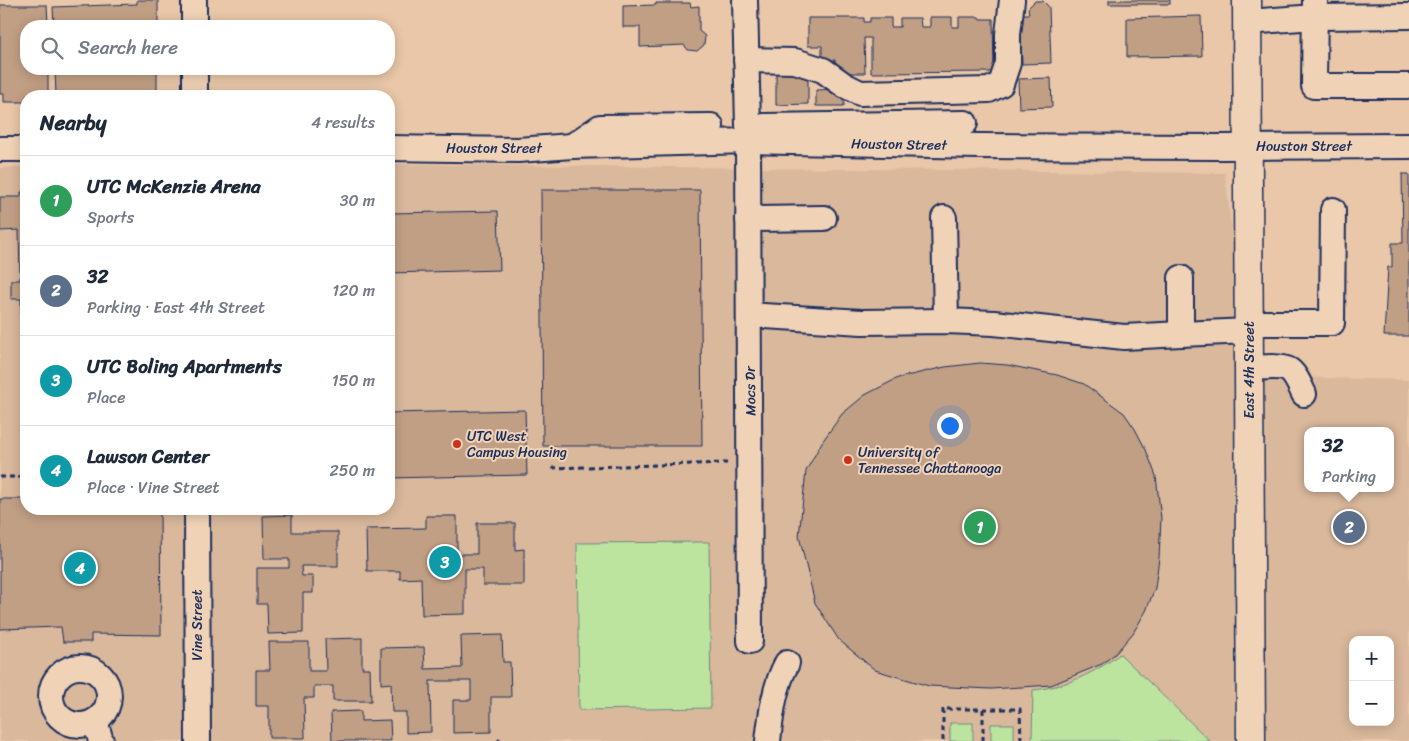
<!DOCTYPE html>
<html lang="en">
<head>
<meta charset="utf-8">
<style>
  body { margin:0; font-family:Sriracha,sans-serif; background:#f6f6f7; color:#1f2937 }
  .controls { position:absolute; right:15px; bottom:15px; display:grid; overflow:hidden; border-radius:10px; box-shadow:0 2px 12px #0003 }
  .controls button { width:45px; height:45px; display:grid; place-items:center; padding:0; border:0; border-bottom:1px solid #e0e1e3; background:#fff; color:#1f2937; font:25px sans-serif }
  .you { position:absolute; left:949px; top:425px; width:18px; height:18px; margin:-12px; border:4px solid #fff; border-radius:50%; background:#1a73e8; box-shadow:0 0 0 8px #1a73e833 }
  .badge { display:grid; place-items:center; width:32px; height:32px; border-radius:50%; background:#db2777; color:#fff; font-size:16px; font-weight:700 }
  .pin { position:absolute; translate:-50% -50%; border:2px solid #fff; box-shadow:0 1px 5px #0006 }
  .popup { position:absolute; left:1304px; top:427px; width:90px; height:65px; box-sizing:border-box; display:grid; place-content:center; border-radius:10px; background:#fff; filter:drop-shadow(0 1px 4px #0005); font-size:16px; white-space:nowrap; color:#747a83 }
  .popup b { font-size:19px; color:#1f2937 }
  .popup::after { content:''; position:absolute; left:50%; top:100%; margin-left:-10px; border:10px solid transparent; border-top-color:#fff }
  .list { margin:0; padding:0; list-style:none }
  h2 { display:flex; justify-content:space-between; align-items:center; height:65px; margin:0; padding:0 20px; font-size:21px }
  h2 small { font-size:16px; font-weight:400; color:#747a83 }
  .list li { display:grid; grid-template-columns:32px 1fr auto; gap:15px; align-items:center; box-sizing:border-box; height:90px; padding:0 20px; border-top:1px solid #e0e1e3 }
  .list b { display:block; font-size:19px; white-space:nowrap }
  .list p { margin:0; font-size:16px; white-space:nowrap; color:#747a83 }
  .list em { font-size:16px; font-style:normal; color:#747a83 }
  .icon { flex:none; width:28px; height:28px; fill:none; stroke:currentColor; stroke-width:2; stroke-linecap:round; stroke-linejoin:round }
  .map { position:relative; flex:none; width:1409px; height:741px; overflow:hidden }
  .search { position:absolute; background:#fff; box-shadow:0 2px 12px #0003; left:20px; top:20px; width:375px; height:55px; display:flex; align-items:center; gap:12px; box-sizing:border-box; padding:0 18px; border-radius:20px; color:#747a83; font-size:19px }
  .panel { position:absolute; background:#fff; box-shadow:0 2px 12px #0003; left:20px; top:90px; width:375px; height:425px; border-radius:20px }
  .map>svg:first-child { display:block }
  .built { fill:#d9b89c; fill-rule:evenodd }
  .green { fill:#bce49f; stroke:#6c8a7e }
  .building { fill:#c19f84; stroke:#1b2f5e }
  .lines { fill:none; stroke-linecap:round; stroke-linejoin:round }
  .minor-casing { stroke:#1b2f5e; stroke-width:28 }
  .major-casing { stroke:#1b2f5e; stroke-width:31 }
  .path { stroke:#1b2f5e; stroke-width:3; stroke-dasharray:5 4; stroke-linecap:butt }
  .minor { stroke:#f0d2b6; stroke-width:24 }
  .major { stroke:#f0d2b6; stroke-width:28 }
  .poi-dot { fill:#c8321e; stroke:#f0d2b6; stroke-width:2 }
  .labels { text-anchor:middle; stroke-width:4; stroke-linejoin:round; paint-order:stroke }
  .street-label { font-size:14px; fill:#1b2f5e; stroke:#f0d2b6 }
  .poi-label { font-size:14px; fill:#1b2f5e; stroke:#f0d2b6; text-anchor:start }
</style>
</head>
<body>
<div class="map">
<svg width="1409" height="741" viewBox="0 0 1409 741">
  <rect width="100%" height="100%" fill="#e9c7a8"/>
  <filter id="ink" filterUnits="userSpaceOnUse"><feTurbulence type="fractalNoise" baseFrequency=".02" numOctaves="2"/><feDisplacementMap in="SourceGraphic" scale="10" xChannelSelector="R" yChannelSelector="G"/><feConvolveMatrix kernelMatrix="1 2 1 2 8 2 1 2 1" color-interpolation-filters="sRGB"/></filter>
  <g filter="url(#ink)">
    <path class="built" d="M389,164L1225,173L1249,376L1409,380V741H0V168L26,167V509H389ZM1308,431H1390V488H1308ZM1353,640H1390V722H1353Z"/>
    <g class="green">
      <polygon points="709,542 711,708 579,710 577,543"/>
      <path d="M1120,654L1210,741H1032L1033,690C1065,687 1095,673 1120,654Z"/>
      <rect x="950" y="723" width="23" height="18"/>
      <rect x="991" y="724" width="23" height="17"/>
    </g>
    <g class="building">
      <polygon points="137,0 158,0 158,26 54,26 53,7 137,4"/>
      <rect x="1109" y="0" width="61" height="4"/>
      <polygon points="1035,1 1043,1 1049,7 1051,63 1022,64 1020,14 1029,14 1028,8"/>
      <polygon points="656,3 690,3 691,7 699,6 699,31 705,36 704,45 697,51 688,50 684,45 640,47 640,27 623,27 623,6 656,5"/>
      <polygon points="0,5 47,5 48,26 26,26 26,69 48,69 48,94 42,94 42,96 26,96 26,102 4,102 4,94 0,94"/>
      <polygon points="1201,16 1202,56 1127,57 1127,18"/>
      <polygon points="930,17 952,17 952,27 959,27 959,17 979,17 980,19 993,19 994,72 871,73 871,38 864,38 865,73 835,73 835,60 822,60 822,46 808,46 808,18 864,18 864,22 870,22 870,18 891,18 891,27 900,27 900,18 920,18 921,27 930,27"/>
      <polygon points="55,69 157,69 157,95 156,96 56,96"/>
      <polygon points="776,69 808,73 808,104 776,105"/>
      <polygon points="1051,78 1052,107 1019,108 1018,79"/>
      <polygon points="844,89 844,106 816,106 816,90"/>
      <polygon points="1402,174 1409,174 1409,336 1384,336 1388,267 1392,267 1392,243 1403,243"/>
      <polygon points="541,190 700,190 702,446 543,446"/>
      <polygon points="21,192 26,192 26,324 21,324 21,299 11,299 11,280 20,280 19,230 0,231 0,197 21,197"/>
      <polygon points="498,211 500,270 389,273 389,213"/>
      <polygon points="980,363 1007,365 1057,375 1084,384 1124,413 1135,429 1146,450 1156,476 1161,518 1159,558 1155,588 1146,611 1133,633 1116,653 1102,664 1051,685 991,689 929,686 875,670 839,640 815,603 799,536 806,471 822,442 842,414 865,395 898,378 945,367"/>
      <polygon points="525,410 527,475 389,478 389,413"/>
      <polygon points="0,499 26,499 26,509 160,509 161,635 91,634 91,642 63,642 61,627 0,629"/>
      <polygon points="292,515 292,532 338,532 338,566 301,566 302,576 313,576 313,593 303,593 303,633 268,634 267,604 257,604 257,568 289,568 289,559 264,559 263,516"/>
      <polygon points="426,516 457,516 457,554 477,554 477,523 515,523 515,550 524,549 524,585 483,585 483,569 465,569 465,614 422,615 421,578 400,579 400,571 367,571 366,529 426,528"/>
      <polygon points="502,635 503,662 510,662 511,697 491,697 491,732 453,733 453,700 471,700 471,681 430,681 431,732 406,733 406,712 392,712 391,683 381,684 381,648 424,647 425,669 462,668 461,636"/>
      <polygon points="362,638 362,668 370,668 371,701 333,701 333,686 314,686 314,698 304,698 305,738 269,738 269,706 256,706 256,670 270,670 269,642 309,642 309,671 326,671 325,639"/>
      <polygon points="361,711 361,721 390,720 391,741 332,741 331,712"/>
    </g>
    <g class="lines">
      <defs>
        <g id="minor">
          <polyline points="194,0 194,26"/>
          <polyline points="745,0 748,126"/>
          <polyline points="1315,0 1314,86 1409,86"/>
          <polyline points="1247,22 1315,17 1409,16"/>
          <polyline points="746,60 795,61 823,70 844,85 860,93 989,90 1001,84 1008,63 1008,34 1012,0"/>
          <polyline points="195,69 195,96"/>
          <polyline points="764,126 965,123"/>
          <polyline points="748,141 750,641"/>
          <polyline points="572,146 600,127 711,126"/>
          <polyline points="389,148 518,150 572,146 748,141 979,146 1220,147 1409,146"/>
          <polyline points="0,149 26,149"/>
          <polyline points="944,218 946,321"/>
          <polyline points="748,219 824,218"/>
          <polyline points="1181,278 1181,334 1249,331"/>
          <polyline points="749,315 862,322 946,321 994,323 1124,337 1181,334"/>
          <polyline points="1249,323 1332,323 1333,210"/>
          <path d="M1249,368C1259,368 1281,365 1289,370C1296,375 1300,386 1304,394"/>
          <polyline points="197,509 198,741"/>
          <circle cx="80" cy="696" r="29"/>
          <polyline points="95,721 101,741"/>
          <path d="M768,741C771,715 774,687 787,663"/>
        </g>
        <polyline id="major" points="1247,0 1251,741"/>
      </defs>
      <use href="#minor" class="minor-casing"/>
      <use href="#major" class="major-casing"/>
      <g class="path">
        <polyline points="552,468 727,463"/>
        <polyline points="0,477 26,477"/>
        <polyline points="983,709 983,741"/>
        <polyline points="498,739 500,741"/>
        <polyline points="943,741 943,709 1020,709 1021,741"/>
      </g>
      <use href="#minor" class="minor"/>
      <use href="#major" class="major"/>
    </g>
  </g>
  <g class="poi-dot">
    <circle cx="457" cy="444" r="5"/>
    <circle cx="848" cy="460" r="5"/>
  </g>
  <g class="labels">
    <g class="street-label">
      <text transform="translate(899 144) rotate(1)" y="5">Houston Street</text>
      <text x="1304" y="151">Houston Street</text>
      <text x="494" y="153">Houston Street</text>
      <text transform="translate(1249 370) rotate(-90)" y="5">East 4th Street</text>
      <text transform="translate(750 391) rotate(-91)" y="5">Mocs Dr</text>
      <text transform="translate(197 625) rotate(-90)" y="5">Vine Street</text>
    </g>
    <g class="poi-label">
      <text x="467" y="441">UTC West<tspan x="467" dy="16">Campus Housing</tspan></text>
      <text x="858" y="457">University of<tspan x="858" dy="16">Tennessee Chattanooga</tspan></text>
    </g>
  </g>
</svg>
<div class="controls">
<button>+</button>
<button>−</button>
</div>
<div class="you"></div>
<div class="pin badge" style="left:980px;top:527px;background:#2e9e5b">1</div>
<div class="pin badge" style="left:1349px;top:527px;background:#5c6f8a">2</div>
<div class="popup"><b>32</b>Parking</div>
<div class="pin badge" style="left:445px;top:562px;background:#0f9aa8">3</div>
<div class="pin badge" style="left:80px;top:568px;background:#0f9aa8">4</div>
<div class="search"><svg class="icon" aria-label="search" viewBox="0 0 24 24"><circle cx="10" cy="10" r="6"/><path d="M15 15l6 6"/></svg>Search here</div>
<section class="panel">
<h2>Nearby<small>4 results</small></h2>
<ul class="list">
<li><span class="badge" style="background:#2e9e5b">1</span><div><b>UTC McKenzie Arena</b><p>Sports</p></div><em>30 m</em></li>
<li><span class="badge" style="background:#5c6f8a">2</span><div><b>32</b><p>Parking · East 4th Street</p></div><em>120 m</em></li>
<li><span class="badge" style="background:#0f9aa8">3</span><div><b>UTC Boling Apartments</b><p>Place</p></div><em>150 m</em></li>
<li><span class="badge" style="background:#0f9aa8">4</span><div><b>Lawson Center</b><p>Place · Vine Street</p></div><em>250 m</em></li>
</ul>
</section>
</div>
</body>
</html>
